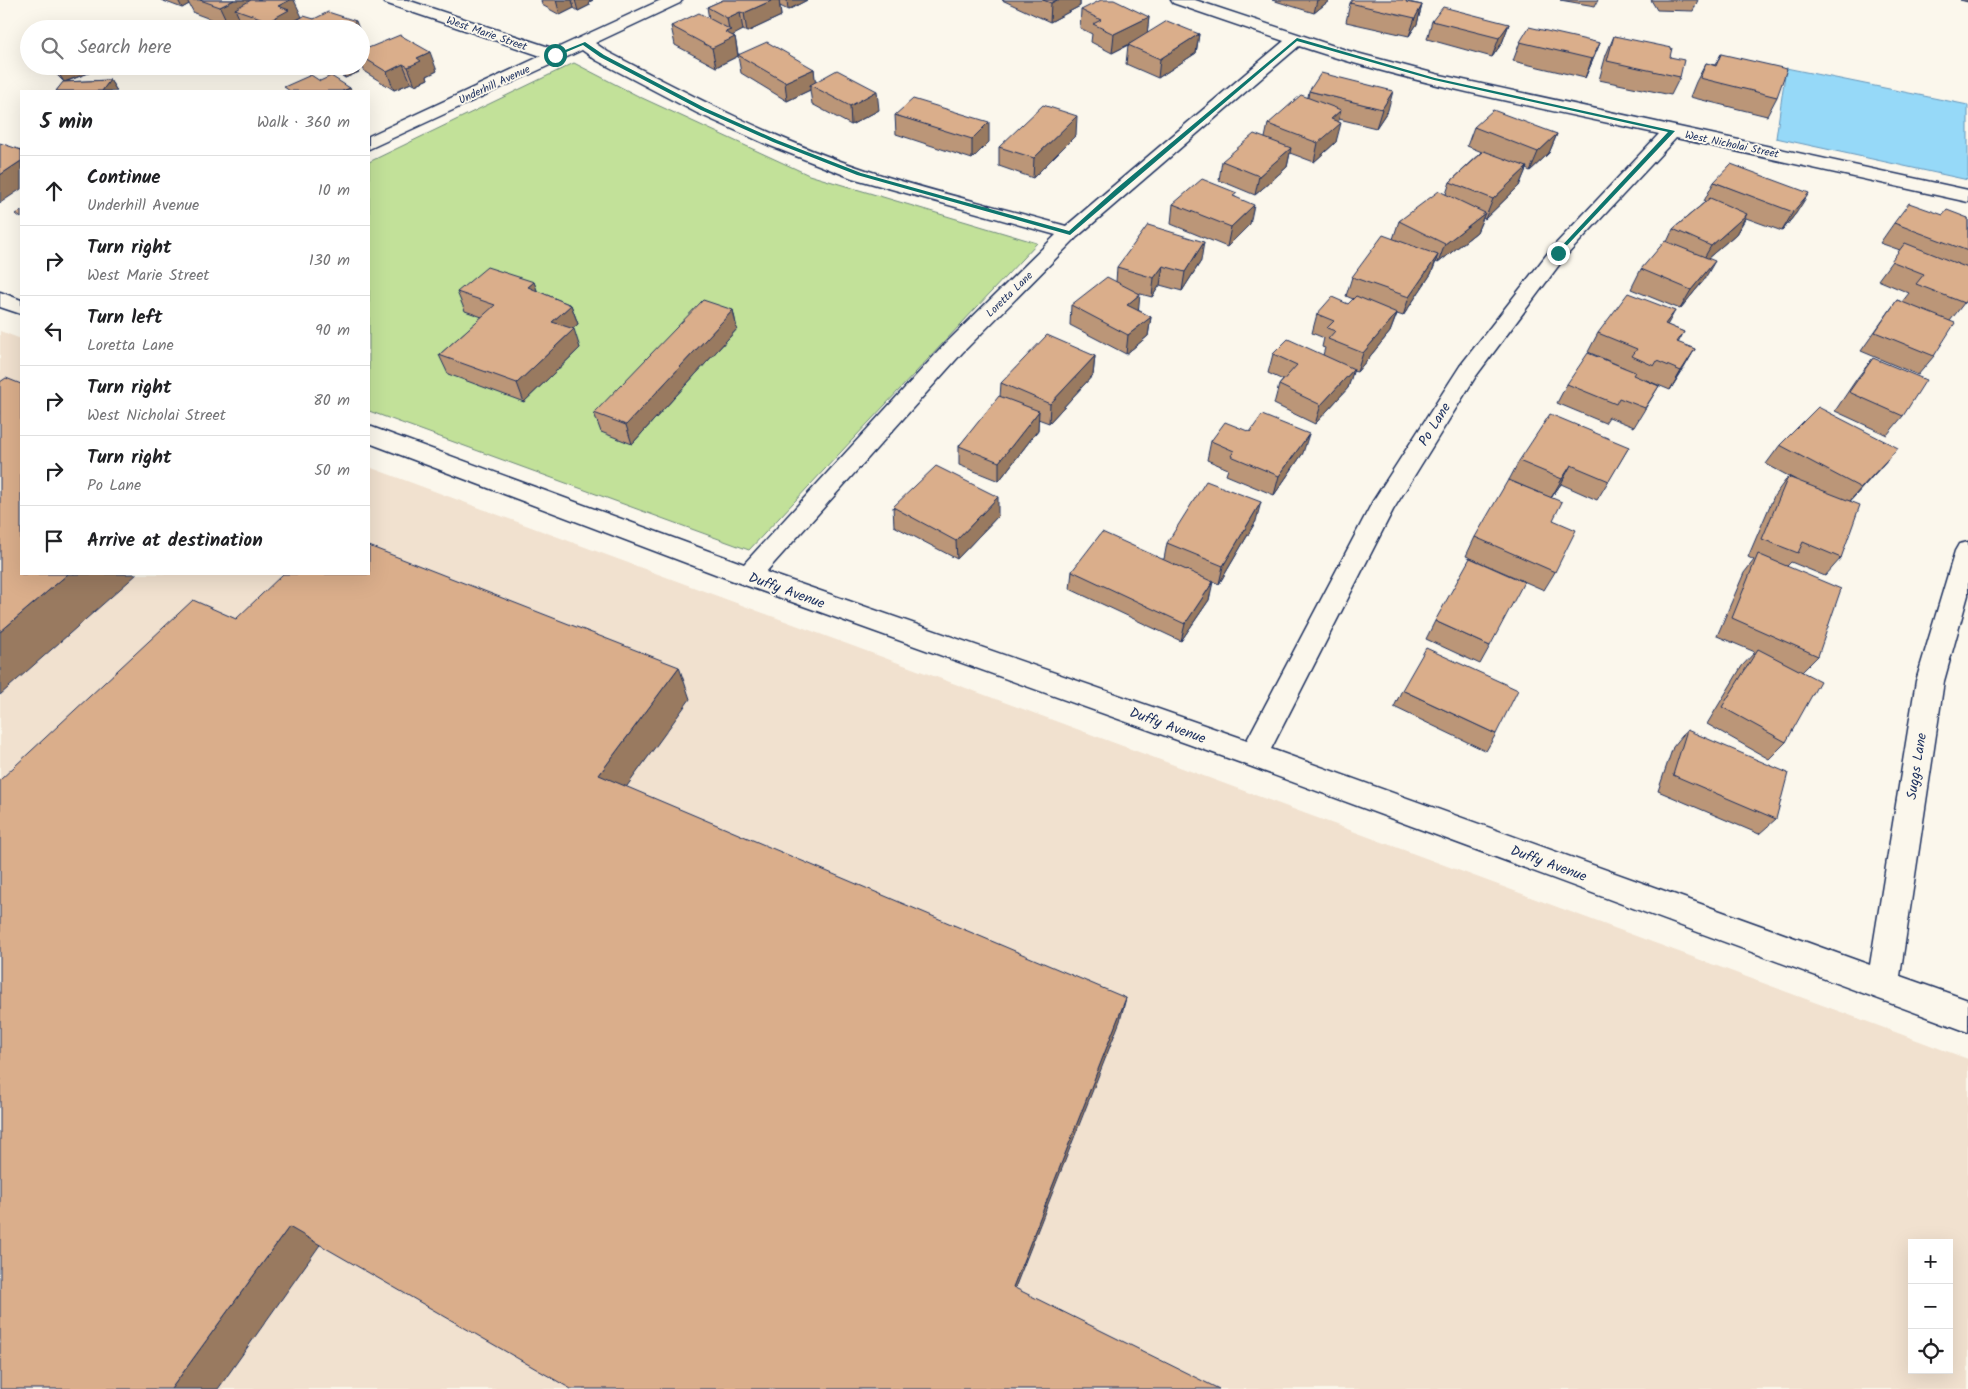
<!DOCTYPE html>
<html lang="en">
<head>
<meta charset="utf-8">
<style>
  body { margin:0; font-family:Kalam,sans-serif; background:#f6f6f6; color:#202124 }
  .controls { position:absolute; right:15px; bottom:15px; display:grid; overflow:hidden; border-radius:0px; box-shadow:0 5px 20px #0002 }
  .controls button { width:45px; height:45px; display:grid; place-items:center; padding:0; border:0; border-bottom:1px solid #e0e0e0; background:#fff; color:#202124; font:25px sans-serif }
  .stop { position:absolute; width:15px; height:15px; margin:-11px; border:4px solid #0f766e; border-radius:50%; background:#fff }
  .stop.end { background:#0f766e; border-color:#fff; box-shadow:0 1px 5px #0008 }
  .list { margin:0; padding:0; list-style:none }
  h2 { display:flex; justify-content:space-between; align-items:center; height:65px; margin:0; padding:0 20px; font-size:21px }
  h2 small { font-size:16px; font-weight:400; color:#757577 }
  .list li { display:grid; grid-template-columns:32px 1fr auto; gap:15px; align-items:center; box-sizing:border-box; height:70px; padding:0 20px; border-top:1px solid #e0e0e0 }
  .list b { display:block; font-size:19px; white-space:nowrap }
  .list p { margin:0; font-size:16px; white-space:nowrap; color:#757577 }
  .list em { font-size:16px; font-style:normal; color:#757577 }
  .icon { flex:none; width:28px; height:28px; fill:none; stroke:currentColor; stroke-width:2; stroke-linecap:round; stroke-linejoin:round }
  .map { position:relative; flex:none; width:1968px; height:1389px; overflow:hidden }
  .search { position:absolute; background:#fff; box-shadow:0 5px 20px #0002; left:20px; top:20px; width:350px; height:55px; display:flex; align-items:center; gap:12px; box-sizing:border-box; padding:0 18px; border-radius:28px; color:#757577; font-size:19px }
  .panel { position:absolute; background:#fff; box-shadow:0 5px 20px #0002; left:20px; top:90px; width:350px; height:485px; border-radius:0px }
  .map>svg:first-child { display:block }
  .built { fill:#f1e1cf; fill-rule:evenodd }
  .green { fill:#c2e199; stroke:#6e887c }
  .water { fill:#96d9f8; stroke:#6595ba }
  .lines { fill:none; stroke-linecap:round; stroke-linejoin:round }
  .minor-casing { stroke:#1b2f5e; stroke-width:3 }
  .minor { fill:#fbf7ec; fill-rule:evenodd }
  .wall { fill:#bb9678; stroke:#1b2f5e }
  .shaded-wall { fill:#997a61; stroke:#1b2f5e }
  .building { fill:#daae8b; stroke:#1b2f5e }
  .route { fill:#0f766e }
  .labels { text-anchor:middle; stroke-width:4; stroke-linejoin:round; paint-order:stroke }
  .far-street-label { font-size:11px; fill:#1b2f5e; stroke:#fbf7ec }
  .street-label { font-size:14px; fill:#1b2f5e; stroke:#fbf7ec }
</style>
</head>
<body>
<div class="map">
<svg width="1968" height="1389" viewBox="0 0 1968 1389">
  <rect width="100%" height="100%" fill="#fbf7ec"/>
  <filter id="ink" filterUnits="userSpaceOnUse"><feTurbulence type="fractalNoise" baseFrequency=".02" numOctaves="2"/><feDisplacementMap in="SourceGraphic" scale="10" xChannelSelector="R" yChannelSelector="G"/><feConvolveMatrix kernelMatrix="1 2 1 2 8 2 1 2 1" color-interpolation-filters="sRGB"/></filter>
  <g filter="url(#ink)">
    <path class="built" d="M0,331L21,339V574H369V467L1968,1059V1389H0ZM1912,1243H1949V1370H1912Z"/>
    <polygon class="green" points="574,63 640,97 809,175 1037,243 749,550 369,411 369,162"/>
    <polygon class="water" points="1786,68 1968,105 1968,180 1776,138"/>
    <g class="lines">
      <defs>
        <g id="minor">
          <path d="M383,0H407L555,49L661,0H682L680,3L595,43L608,52C692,96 776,140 866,170C931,192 1000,207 1066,226L1284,41L1173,3L1171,0H1195L1349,51L1436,74L1968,190V202L1676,138L1565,257L1476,376L1393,510L1271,749L1870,965L1916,681L1955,551L1959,544L1968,542V595L1944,681L1900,976L1968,1000V1032L1244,764L739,583L369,443V426L744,564L946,343L1056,235L852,178L768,145L697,113L596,60L582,50L369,149V136L541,56L385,3ZM1299,46C1416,85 1539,107 1659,134L1551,249L1460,366L1373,501L1247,740L766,572L962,353L1077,237Z"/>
          <polygon points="0,292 21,300 21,314 0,307"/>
        </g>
      </defs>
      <use href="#minor" class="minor-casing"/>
      <use href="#minor" class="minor"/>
    </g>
    <g class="wall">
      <polygon points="161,0 294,0 294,22 314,19 359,29 248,29 244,27 240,20 229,26 194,13 189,4 182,8"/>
      <polygon points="541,0 593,0 589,2 590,5 578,11 574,8 560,15 542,5"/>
      <polygon points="723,0 807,0 788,10 780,6 781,16 747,32 743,30 732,35 735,37 738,54 814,69 815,82 879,110 851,125 812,104 810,90 787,101 741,73 738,56 716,67 675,45 671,26 709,19 707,7"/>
      <polygon points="1002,0 1080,0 1080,6 1050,22"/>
      <polygon points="1272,0 1330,0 1314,13"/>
      <polygon points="1560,0 1598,0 1595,6"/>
      <polygon points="1651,0 1698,0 1693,11 1657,10"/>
      <polygon points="1960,0 1968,0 1968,2"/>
      <polygon points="1409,2 1422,5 1417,24 1409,36 1346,22 1350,3"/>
      <polygon points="1081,10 1149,17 1147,33 1199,34 1196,53 1158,78 1126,64 1128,45 1130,44 1112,53 1091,42 1092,34 1080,28"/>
      <polygon points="1432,21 1509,24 1502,43 1492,57 1427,39"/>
      <polygon points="1614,36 1670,57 1680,77 1671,95 1599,80 1606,55"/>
      <polygon points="1520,42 1600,43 1585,78 1513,61"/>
      <polygon points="361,51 437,71 427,76 428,79 415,85 411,83 394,90 365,72 361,64"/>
      <polygon points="1721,54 1777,97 1767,116 1690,97 1696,82 1706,63 1715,65"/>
      <polygon points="48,66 107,66 65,82 110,80 117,91 56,91 64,82"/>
      <polygon points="330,66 357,66 359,72 345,78 332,69"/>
      <polygon points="1309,91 1388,110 1376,128 1339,119 1336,142 1314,162 1290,153 1287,167 1255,195 1219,180 1222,161 1265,138 1268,124 1308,97"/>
      <polygon points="895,115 989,142 972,159 896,134"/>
      <polygon points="1474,127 1557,134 1549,153 1530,171 1526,169 1519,186 1485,219 1483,218 1477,232 1438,263 1436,262 1431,274 1403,316 1397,314 1390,332 1357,372 1353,371 1348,388 1315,424 1274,404 1279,385 1283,380 1268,373 1273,354 1323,355 1325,348 1322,347 1324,338 1312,333 1317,314 1348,304 1353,299 1346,296 1352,277 1393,239 1399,221 1446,194 1450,182 1482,152 1467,146"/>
      <polygon points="1076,135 1033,178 999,166 999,147"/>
      <polygon points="1714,182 1797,212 1782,231 1746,218 1736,234 1708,258 1704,280 1680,309 1631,289 1641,269 1667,242 1673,229 1705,202 1704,201"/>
      <polygon points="1236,197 1250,224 1227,247 1171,224 1173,204"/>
      <polygon points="1943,215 1968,218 1968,298 1950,321 1934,356 1918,375 1861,351 1897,300 1902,302 1909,293 1878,280 1900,250 1880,243 1894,223"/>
      <polygon points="1201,261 1182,291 1160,285 1152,297 1137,293 1138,310 1151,317 1148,336 1126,354 1070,325 1071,305 1116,282 1117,267"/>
      <polygon points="534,282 537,291 571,305 578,324 572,329 580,348 524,402 448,374 439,355 482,317 465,311 457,292"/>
      <polygon points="733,310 737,329 632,444 601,432 594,413"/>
      <polygon points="1667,325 1684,332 1678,343 1695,349 1670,390 1646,380 1659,386 1634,427 1609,417 1605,423 1557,403 1567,384 1625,368 1588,352 1598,333"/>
      <polygon points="1095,356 1093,375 1049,423 1038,419 1038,430 999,481 959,465 959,446 1000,397 1001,383"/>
      <polygon points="1873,358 1903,416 1887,435 1835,411 1858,377"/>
      <polygon points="1250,432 1303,453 1274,495 1226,475 1228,469 1207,460 1211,441"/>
      <polygon points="1780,445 1882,466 1850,501 1841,558 1825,576 1791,562 1787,566 1818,656 1802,672 1786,742 1769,759 1707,724 1742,666 1755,652 1717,636 1744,573 1754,560 1748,557 1774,496 1788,477 1796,480 1766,464"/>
      <polygon points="1629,447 1597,500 1561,484 1551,498 1509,480 1519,461"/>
      <polygon points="893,507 998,516 957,559 894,526"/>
      <polygon points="1553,520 1555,572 1544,590 1466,556 1475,537"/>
      <polygon points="1256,521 1219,584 1212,581 1209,600 1181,641 1070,589 1072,571 1164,559 1167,543"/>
      <polygon points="1435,621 1490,646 1480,664 1426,639"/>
      <polygon points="1402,690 1496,734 1486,751 1394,707"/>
      <polygon points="1687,730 1776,819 1759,834 1658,791 1673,747"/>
    </g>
    <g class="shaded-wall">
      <polygon points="178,0 187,0 189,4 182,8"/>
      <polygon points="234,0 262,0 235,9 240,20 229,26 220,7"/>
      <polygon points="290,0 294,0 302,17 294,21 297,29 272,29 269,21 278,6"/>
      <polygon points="556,0 572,0 574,8 560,15"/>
      <polygon points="575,0 593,0 589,2 590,5 578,11"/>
      <polygon points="773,0 779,0 781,16 747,32 744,13"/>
      <polygon points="787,0 807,0 788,10"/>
      <polygon points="1057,0 1080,0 1080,6 1050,22 1051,3"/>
      <polygon points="1317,0 1330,0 1314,13"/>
      <polygon points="1422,5 1417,24 1409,36 1415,18"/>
      <polygon points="740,12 743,30 732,36 735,37 738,56 716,67 712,48 725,32 729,30 727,18"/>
      <polygon points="1149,17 1147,35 1112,53 1114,34"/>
      <polygon points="356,21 359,29 342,29"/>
      <polygon points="1509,24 1502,43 1492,57 1499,38"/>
      <polygon points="1199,34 1196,53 1158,78 1160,59"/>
      <polygon points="1600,43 1592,62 1585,78 1592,59"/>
      <polygon points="430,52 437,71 427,76 428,79 415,85 408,67 417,58"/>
      <polygon points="403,64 411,83 394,90 387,72"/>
      <polygon points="54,66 107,66 64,82"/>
      <polygon points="346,66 357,66 359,72 345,78 341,68"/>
      <polygon points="814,69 816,87 810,85 810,90 787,101 785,82"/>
      <polygon points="110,80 117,91 102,91"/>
      <polygon points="350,88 352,91 342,91"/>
      <polygon points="877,91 879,110 851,125 850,106"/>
      <polygon points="1393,91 1388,110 1376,128 1382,109"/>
      <polygon points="1341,110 1337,126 1341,123 1336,142 1314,162 1318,143 1331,119"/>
      <polygon points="1077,116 1076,135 1033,178 1034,158"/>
      <polygon points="989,122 989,142 972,159 972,139"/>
      <polygon points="1557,134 1549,153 1530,171 1538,152"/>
      <polygon points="1291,148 1287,167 1255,195 1259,176"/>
      <polygon points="21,161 21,189 0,203 0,175"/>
      <polygon points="1527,167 1519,186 1485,219 1493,199"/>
      <polygon points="1809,193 1797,212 1782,231 1793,212"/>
      <polygon points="1254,205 1250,224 1227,247 1231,227"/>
      <polygon points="1485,213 1477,232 1438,263 1445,244"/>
      <polygon points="1747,214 1736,234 1700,265 1711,246"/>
      <polygon points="1204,242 1201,261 1182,291 1185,272"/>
      <polygon points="1438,255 1431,274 1403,316 1409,297"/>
      <polygon points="1715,261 1704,280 1680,309 1691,290"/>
      <polygon points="1163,266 1160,285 1152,297 1154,278"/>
      <polygon points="534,282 541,301 528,287"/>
      <polygon points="1140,294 1138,314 1127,305"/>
      <polygon points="571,305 578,324 559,341 552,322"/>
      <polygon points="733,310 737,329 632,444 626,425"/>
      <polygon points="1675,311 1664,331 1665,324"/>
      <polygon points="1397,313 1390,332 1357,372 1363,353"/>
      <polygon points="1151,317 1148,336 1126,354 1128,335"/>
      <polygon points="574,329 580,348 524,402 517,383"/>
      <polygon points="1695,349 1684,368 1670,390 1681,371"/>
      <polygon points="1095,356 1093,375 1049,423 1050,404"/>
      <polygon points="1354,369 1348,388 1315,424 1321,405"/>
      <polygon points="1039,411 1038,430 999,481 999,462"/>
      <polygon points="1309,434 1303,453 1274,495 1279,476"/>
      <polygon points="1898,448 1882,466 1845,507 1861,488"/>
      <polygon points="1571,465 1561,484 1551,498 1562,479"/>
      <polygon points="998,497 998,516 957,559 956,541"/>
      <polygon points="1261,502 1256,521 1219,584 1223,566"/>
      <polygon points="68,574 137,574 0,695 0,632"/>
      <polygon points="1213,582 1209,600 1181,641 1185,624"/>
      <polygon points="679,667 690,699 614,804 599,775"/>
      <polygon points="1126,998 1120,1021 1011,1298 1013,1287"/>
      <polygon points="289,1227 322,1242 218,1389 171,1389"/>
    </g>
    <g class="building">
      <polygon points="200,0 234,0 220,7"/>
      <polygon points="251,0 290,0 278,6 289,10 269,21 235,9"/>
      <polygon points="723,0 773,0 744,13 740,12 727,18 707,7"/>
      <polygon points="1043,0 1057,0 1051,3"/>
      <polygon points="1101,0 1114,0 1149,17 1114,34 1093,24 1101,20 1081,10"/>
      <polygon points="1352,0 1407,0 1406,2 1422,5 1415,18 1350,3"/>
      <polygon points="1443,7 1509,24 1499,38 1432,21"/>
      <polygon points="328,12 356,21 342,29 281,29 304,16 314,19"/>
      <polygon points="699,13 731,30 725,32 735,37 712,48 671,26"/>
      <polygon points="1167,21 1199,34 1160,59 1128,45"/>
      <polygon points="71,22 78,29 51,29"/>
      <polygon points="1529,27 1600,43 1592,59 1520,42"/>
      <polygon points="400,35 430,52 417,58 421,61 408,67 403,64 387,72 361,56 361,51"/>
      <polygon points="1614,36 1672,48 1670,57 1684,60 1680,77 1607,61"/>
      <polygon points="29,37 29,41 25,38"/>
      <polygon points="767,42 814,69 785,82 738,55"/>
      <polygon points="1721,54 1787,69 1777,97 1700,78 1706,63 1716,66"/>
      <polygon points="338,66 346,66 341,68"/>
      <polygon points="837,70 877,91 850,106 810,85"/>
      <polygon points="1321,73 1393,91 1382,109 1309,91"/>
      <polygon points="311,75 320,81 331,76 350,88 342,91 290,91 284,87"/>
      <polygon points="110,80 102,91 56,91 63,82"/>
      <polygon points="1301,95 1341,110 1331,119 1341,123 1318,143 1268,124"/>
      <polygon points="913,99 989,122 972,139 895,115"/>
      <polygon points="1043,105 1077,116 1034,158 999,147"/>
      <polygon points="1493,110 1557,134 1538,152 1474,127"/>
      <polygon points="1254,134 1291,148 1259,176 1222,161"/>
      <polygon points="0,143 21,150 21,161 0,175"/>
      <polygon points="1484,151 1527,167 1493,199 1450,182"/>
      <polygon points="1731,164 1809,193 1793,212 1714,182"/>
      <polygon points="1202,179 1237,193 1233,196 1254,205 1231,227 1173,204"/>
      <polygon points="1439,191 1485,213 1445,244 1399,221"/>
      <polygon points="1710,198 1747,214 1711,246 1673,229"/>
      <polygon points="1909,203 1943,215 1947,210 1968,218 1968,251 1894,223"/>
      <polygon points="21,211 21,218 16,214"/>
      <polygon points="1148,225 1204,242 1185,272 1163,266 1154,278 1117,267"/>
      <polygon points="1383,235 1438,255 1409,297 1352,277"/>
      <polygon points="1665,241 1715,261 1691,290 1641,269"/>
      <polygon points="1905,243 1968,268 1968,298 1964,303 1916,284 1924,274 1891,261"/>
      <polygon points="487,267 534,282 528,287 571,305 552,322 574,329 517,383 439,355 495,305 457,292"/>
      <polygon points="1107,277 1140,294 1127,305 1151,317 1128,335 1071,305"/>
      <polygon points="1628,293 1675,311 1665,324 1684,332 1677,342 1695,349 1681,371 1657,361 1654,366 1632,356 1637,349 1598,333"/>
      <polygon points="1356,296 1397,313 1363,353 1328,339 1335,331 1327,328 1334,321 1317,314 1332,297 1348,304"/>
      <polygon points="703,300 733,310 626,425 594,413"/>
      <polygon points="1897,300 1955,323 1934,356 1875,332"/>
      <polygon points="1047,335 1095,356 1050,404 1001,383"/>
      <polygon points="1288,339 1354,369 1321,405 1279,385 1297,365 1273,354"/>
      <polygon points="1588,353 1635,372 1633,375 1659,386 1645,408 1619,398 1616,404 1567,384"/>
      <polygon points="1873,358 1926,380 1903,416 1849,392"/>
      <polygon points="6,378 21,384 21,574 68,574 0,632 0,382"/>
      <polygon points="999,396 1039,411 999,462 959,446"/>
      <polygon points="1818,407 1898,448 1861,488 1780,445"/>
      <polygon points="1550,414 1629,447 1609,481 1571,465 1562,479 1519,461"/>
      <polygon points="1262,415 1309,434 1279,476 1231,456 1234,451 1211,441 1225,422 1250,432"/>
      <polygon points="936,466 998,497 956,541 893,507"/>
      <polygon points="1788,477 1860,505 1841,558 1803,542 1798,553 1762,539"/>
      <polygon points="1508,480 1562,502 1553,520 1576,530 1555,572 1475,537"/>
      <polygon points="1206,481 1261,502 1223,566 1167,543"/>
      <polygon points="1102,532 1213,582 1185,624 1072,571"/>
      <polygon points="369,546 679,667 599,775 1126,998 1013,1287 1219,1389 571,1389 289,1227 171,1389 0,1389 0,780 193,600 236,619 283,574 369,574"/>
      <polygon points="1758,554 1841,589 1818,656 1732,618"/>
      <polygon points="1470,558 1524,582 1490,646 1435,621"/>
      <polygon points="1426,648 1518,690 1496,734 1402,690"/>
      <polygon points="1758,649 1820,681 1786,742 1722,707"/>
      <polygon points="1687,730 1788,773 1776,819 1673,775"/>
    </g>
  </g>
  <polygon class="route" points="1297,38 1435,78 1675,131 1558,255 1556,252 1668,132 1434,80 1297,41 1070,235 857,175 773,142 701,110 600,57 583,45 557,56 553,55 585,42 604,55 705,108 777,140 861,173 1069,231 1117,188"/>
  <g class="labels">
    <g class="far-street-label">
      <text transform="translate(487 33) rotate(19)" y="4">West Marie Street</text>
      <text transform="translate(494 84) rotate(-25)" y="4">Underhill Avenue</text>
      <text transform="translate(1732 144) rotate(12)" y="4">West Nicholai Street</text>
      <text transform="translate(1009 294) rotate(-44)" y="4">Loretta Lane</text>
    </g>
    <g class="street-label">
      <text transform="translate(1434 424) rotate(-58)" y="5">Po Lane</text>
      <text transform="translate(787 590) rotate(20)" y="5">Duffy Avenue</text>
      <text transform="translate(1168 725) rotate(20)" y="5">Duffy Avenue</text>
      <text transform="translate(1916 766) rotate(-81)" y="5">Suggs Lane</text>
      <text transform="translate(1549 863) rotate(20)" y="5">Duffy Avenue</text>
    </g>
  </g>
</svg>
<div class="controls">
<button>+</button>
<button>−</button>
<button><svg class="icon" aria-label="locate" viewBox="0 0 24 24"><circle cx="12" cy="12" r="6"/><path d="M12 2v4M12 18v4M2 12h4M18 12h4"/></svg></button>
</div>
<div class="stop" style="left:555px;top:55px"></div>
<div class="stop end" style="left:1558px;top:253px"></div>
<div class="search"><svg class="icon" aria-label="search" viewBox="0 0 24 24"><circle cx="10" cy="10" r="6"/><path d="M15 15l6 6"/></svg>Search here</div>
<section class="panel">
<h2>5 min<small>Walk · 360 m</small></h2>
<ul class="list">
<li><svg class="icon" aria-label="ahead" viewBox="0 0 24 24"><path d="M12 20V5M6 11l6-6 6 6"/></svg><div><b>Continue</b><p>Underhill Avenue</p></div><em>10 m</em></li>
<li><svg class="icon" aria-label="right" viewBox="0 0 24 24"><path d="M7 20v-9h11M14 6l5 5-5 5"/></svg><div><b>Turn right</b><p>West Marie Street</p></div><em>130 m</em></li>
<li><svg class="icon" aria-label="left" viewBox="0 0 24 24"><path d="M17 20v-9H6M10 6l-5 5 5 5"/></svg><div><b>Turn left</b><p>Loretta Lane</p></div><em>90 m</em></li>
<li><svg class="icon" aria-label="right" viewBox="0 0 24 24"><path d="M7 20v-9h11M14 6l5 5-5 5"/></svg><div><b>Turn right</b><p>West Nicholai Street</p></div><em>80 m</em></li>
<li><svg class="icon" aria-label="right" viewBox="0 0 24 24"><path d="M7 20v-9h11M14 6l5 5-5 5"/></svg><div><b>Turn right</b><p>Po Lane</p></div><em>50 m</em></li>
<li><svg class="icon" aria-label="arrive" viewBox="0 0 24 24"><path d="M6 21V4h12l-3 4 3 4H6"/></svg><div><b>Arrive at destination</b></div></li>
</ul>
</section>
</div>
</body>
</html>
